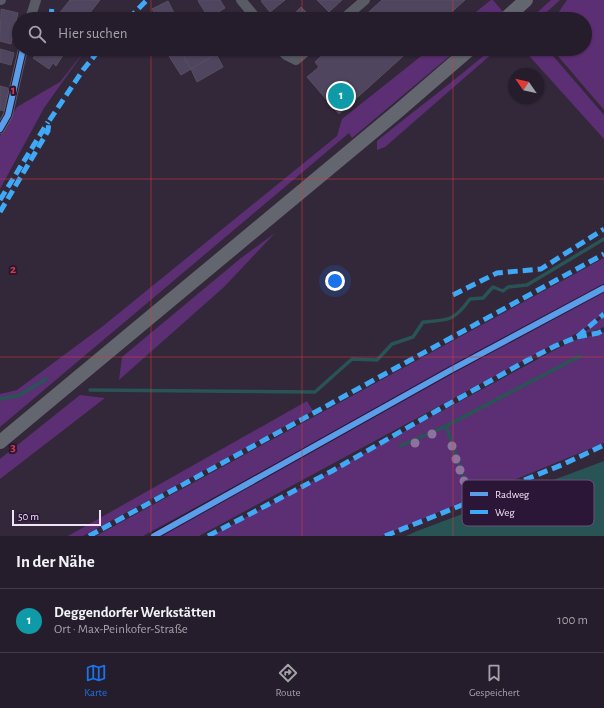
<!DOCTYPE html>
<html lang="de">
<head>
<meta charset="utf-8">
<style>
  body { margin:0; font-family:"Alegreya Sans",sans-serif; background:#2e2634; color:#f1f3f6 }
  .compass { position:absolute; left:508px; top:68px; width:36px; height:36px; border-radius:50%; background:#261d2c; box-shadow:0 1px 3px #0004; rotate:304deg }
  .scale { position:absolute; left:12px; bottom:10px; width:89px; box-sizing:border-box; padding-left:4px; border:2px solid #f0e2f8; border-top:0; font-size:11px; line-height:14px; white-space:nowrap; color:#f0e2f8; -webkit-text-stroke:3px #2b1637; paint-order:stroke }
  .you { position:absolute; left:335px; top:281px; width:14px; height:14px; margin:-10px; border:3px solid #fff; border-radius:50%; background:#1a73e8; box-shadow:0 0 0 6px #1a73e833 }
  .badge { display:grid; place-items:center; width:26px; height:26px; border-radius:50%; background:#1a73e8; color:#fff; font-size:13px; font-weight:700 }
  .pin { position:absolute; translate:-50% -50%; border:2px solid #fff; box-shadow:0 1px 4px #0006 }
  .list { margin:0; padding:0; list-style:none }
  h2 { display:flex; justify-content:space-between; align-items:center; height:52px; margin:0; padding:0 16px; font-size:17px }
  h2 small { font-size:13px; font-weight:400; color:#a4a2a9 }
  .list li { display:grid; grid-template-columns:26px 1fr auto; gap:12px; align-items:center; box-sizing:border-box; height:64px; padding:0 16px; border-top:1px solid #423b48 }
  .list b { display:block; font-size:15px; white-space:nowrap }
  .list p { margin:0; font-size:13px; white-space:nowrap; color:#a4a2a9 }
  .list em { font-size:13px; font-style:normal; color:#a4a2a9 }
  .icon { flex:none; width:22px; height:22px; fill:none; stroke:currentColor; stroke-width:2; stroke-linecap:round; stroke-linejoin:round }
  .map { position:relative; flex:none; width:604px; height:536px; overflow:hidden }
  .search { position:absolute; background:#261d2c; box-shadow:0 1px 3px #0004; left:12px; right:12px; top:12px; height:44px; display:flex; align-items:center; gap:10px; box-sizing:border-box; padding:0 14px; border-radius:22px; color:#a4a2a9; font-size:15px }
  .sheet { height:116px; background:#261d2c }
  nav { display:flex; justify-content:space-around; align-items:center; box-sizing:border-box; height:56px; border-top:1px solid #423b48; background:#261d2c; font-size:11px; color:#a4a2a9 }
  nav a { display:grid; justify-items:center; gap:2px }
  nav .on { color:#1a73e8 }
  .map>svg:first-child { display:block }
  .green { fill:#5c2f74; fill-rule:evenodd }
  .water { fill:#285455 }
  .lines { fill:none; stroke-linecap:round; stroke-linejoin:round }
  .stream { stroke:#285455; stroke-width:3.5 }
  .building { fill:#4f455e; stroke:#565060 }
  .street { stroke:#585b63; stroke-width:10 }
  .secondary { stroke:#63666f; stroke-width:14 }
  .quiet { stroke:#3fa9f5; stroke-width:5; stroke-dasharray:10 5; stroke-linecap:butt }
  .cycleway-casing { stroke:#2b1637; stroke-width:8 }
  .cycleway { stroke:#5a9eea; stroke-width:6 }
  .tree { fill:#8e729e }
  .grid { fill:none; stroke:#d93b3d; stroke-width:1; stroke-opacity:0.55 }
  .key { fill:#2b1637; stroke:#665371; stroke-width:1 }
  .key-label { font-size:11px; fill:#f0e2f8 }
  .grid-label { font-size:13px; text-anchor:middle; font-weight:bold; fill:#d93b3d; stroke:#2b1637; stroke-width:4; stroke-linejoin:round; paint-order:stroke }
</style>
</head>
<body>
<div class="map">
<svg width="604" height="536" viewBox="0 0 604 536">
  <rect width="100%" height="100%" fill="#33273a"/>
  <g class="green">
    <polygon points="491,0 493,0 503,12 494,19 467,19"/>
    <polygon points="551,0 560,0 539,19 530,19"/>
    <polygon points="567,0 604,0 604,110 552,49 585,49 585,19 554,19"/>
    <polygon points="86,49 44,108 0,189 0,136 17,107 60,82"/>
    <polygon points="430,49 458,49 352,138 349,133 0,427 0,394 17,390 103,326 337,136 342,119"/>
    <path d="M492,49H494V52L385,147L377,150V141C415,110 454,81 492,49Z"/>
    <polygon points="523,49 547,49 604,115 604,139"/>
    <polygon points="275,233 224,287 119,380 122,357 241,258"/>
    <polygon points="604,258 604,285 143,536 96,536"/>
    <path d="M604,290V312C587,328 578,334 556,343L199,536H157Z"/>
    <polygon points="604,316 604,327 594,331 584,333"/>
    <path d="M604,332V443L497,487L495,482L492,484L493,487L473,495L468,485L461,483L467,500L382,536H211L551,352L573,341ZM445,425L450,438L445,427L399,447L398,446Z"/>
    <polygon points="80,395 105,398 0,479 0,459"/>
    <polygon points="307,401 313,411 83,536 68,536"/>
  </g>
  <polygon class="water" points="604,461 604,536 406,536 417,531"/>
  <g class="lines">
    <g class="stream">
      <path d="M90,390L315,392L352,359L377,360L392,344L413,337L423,322C449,320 454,321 470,299L483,298L493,287L503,291L508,287L527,285L604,239"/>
      <polyline points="0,399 20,395 46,379"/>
      <polyline points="446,426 580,356"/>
      <polyline points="400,446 446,426 470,496"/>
    </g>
  </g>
  <g class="building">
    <polygon points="70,0 100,0 85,19 61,19 57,16"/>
    <polygon points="199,0 220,0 225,8 209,18 198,1"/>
    <polygon points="263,0 285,0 270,12 261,1"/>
    <polygon points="317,0 342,0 329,12"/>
    <polygon points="382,0 465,0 444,19 361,19"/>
    <polygon points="168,1 177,19 158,19 152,9"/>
    <polygon points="301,7 313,19 289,19"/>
    <polygon points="1,9 18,13 11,44 0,41"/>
    <polygon points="0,49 14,53 11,65 0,62"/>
    <polygon points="35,49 67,49 56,66 53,63 49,69 33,58 37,53 34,51"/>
    <polygon points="173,49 175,49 177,52 180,50 191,69 181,75 167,53"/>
    <polygon points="182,49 221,49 222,50 191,69 180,50"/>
    <polygon points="329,49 411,49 339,114 307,77 319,67 315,62"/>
    <polygon points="216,54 223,67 197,82 191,69"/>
    <polygon points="0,86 11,89 5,111 0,110"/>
  </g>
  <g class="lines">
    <g class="street">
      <polyline points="0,0 1,0"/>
      <polyline points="241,0 257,19"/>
      <polyline points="30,19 36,0"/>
      <polyline points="343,19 365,0"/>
      <polyline points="280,49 286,55 296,60 309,49"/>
      <polyline points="0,129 8,115 23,49"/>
    </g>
    <g class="secondary">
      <polyline points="505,19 526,0"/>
      <polyline points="0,442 397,112 470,49"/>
    </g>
    <g class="quiet">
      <polyline points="51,19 52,6"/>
      <polyline points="128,19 147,0"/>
      <polyline points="0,200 48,122"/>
      <polyline points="0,212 48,131 49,121 83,70 100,49"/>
      <polyline points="453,295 497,273 541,269 604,229"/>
      <polyline points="577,337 598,333 604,330"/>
      <polyline points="89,536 604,254"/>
      <polyline points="208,536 332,471 438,410 526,361 555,346 577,337 604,314"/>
      <polyline points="385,536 564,464 604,445"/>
    </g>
    <defs>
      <g id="cycleway">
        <polyline points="0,129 8,115 23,49"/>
        <polyline points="154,536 449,371 604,288"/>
      </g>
    </defs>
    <use href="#cycleway" class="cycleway-casing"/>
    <use href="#cycleway" class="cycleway"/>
  </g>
  <g class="tree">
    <circle cx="432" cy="434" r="4.5"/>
    <circle cx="415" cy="443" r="4.5"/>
    <circle cx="452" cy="446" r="4.5"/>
    <circle cx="456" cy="459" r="4.5"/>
    <circle cx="460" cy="470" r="4.5"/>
    <circle cx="464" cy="481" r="4.5"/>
  </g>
  <path class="grid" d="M151,0V19M302,0V19M453,0V19M151,49V536M302,49V536M453,49V536M0,179H604M0,357H604"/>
  <rect x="462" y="480" width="132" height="46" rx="6" class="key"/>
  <rect x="470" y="492" width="18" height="4" fill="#5a9eea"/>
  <rect x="470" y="510" width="18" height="4" fill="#3fa9f5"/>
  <g class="key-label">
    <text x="495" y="498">Radweg</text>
    <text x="495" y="516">Weg</text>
  </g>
  <g class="grid-label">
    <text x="13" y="94">1</text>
    <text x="13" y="273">2</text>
    <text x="13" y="451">3</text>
  </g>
</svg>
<svg class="compass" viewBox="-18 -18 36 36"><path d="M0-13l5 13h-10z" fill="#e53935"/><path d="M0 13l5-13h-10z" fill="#a4a2a9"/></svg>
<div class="scale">50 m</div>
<div class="you"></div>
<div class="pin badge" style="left:341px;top:96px;background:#0f9aa8">1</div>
<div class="search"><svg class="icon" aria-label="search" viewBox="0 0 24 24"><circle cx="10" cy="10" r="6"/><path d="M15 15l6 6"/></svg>Hier suchen</div>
</div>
<section class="sheet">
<h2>In der Nähe<small></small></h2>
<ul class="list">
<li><span class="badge" style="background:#0f9aa8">1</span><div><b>Deggendorfer Werkstätten</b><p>Ort · Max-Peinkofer-Straße</p></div><em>100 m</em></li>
</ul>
</section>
<nav>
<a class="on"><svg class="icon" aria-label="map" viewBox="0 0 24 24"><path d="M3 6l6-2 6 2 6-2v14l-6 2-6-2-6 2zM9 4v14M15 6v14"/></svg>Karte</a>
<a><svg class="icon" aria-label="directions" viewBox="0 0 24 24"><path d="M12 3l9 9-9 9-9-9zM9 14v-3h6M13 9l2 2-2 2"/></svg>Route</a>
<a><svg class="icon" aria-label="saved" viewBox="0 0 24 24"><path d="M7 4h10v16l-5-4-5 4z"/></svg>Gespeichert</a>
</nav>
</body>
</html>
